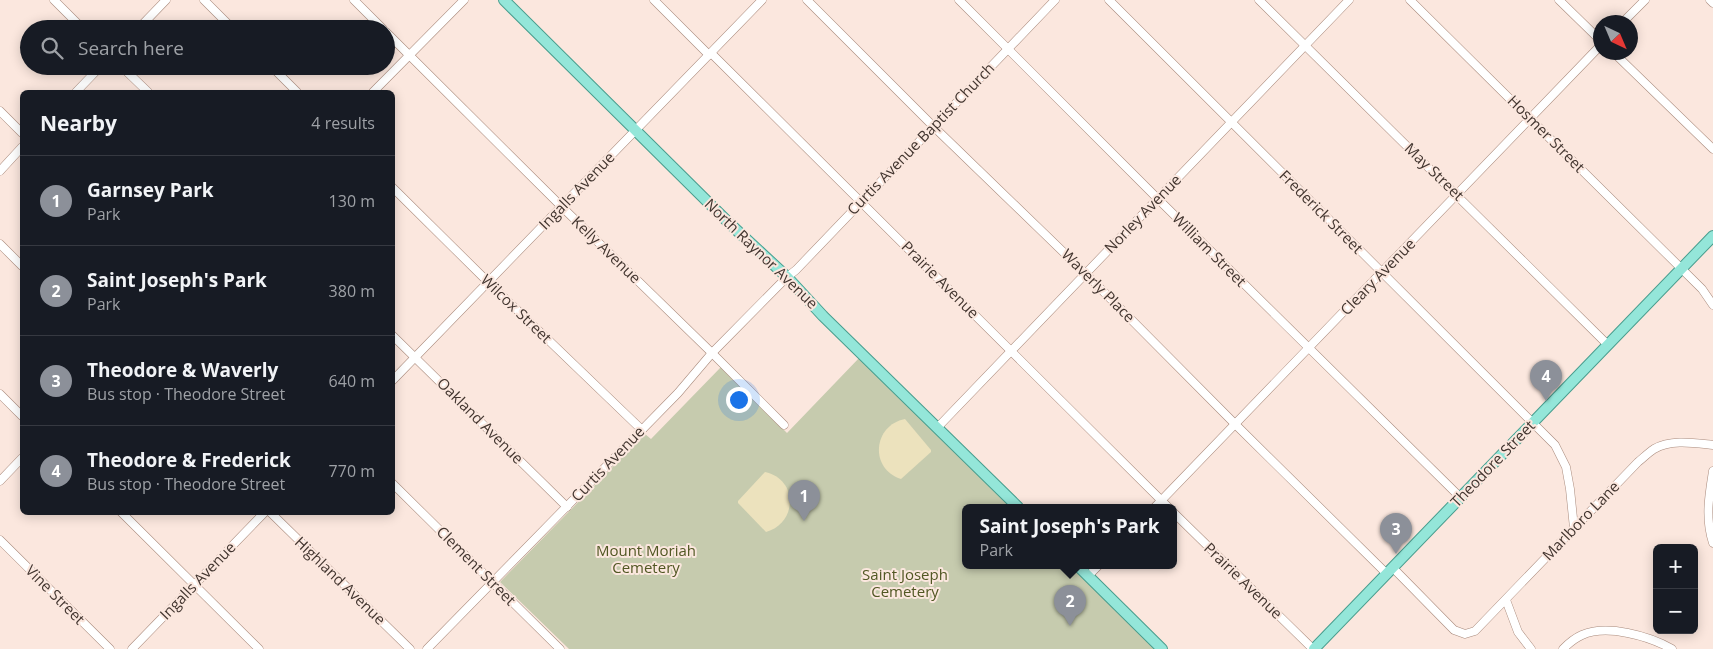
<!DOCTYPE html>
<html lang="en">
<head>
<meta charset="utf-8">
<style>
  body { margin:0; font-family:"Open Sans",sans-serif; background:#20242c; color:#f1f3f6 }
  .controls { position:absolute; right:15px; bottom:15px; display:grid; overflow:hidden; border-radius:8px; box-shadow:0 2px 12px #0003 }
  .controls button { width:45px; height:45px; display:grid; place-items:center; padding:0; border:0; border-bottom:1px solid #363941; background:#171b24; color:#f1f3f6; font:25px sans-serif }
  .compass { position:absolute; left:1593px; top:15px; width:45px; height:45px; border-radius:50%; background:#171b24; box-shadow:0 2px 12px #0003; rotate:136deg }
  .you { position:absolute; left:738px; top:399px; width:18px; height:18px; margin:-12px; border:4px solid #fff; border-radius:50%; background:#1a73e8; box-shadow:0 0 0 8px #1a73e833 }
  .badge { display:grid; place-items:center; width:32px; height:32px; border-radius:50%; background:#8c9099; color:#fff; font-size:16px; font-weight:700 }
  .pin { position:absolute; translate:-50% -41px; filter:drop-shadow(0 1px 2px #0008) }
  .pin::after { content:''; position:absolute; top:26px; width:18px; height:15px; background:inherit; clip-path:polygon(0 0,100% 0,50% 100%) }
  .popup { position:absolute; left:962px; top:504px; width:215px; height:65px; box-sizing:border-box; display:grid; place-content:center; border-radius:8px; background:#171b24; filter:drop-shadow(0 1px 4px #0005); font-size:16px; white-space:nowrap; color:#9ea1a6 }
  .popup b { font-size:19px; color:#f1f3f6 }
  .popup::after { content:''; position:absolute; left:50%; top:100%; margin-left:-10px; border:10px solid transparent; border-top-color:#171b24 }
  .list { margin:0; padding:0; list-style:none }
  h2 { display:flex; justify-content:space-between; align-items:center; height:65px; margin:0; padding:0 20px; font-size:21px }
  h2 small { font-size:16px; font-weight:400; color:#9ea1a6 }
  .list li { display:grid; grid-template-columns:32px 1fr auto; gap:15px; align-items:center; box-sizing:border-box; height:90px; padding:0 20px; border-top:1px solid #363941 }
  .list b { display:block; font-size:19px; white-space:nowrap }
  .list p { margin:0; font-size:16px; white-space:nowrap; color:#9ea1a6 }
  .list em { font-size:16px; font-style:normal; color:#9ea1a6 }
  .icon { flex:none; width:28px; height:28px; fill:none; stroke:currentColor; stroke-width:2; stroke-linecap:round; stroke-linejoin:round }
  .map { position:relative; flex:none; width:1713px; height:649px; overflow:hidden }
  .search { position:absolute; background:#171b24; box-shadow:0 2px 12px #0003; left:20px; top:20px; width:375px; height:55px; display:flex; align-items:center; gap:12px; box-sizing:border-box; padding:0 18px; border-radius:28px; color:#9ea1a6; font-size:19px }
  .panel { position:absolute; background:#171b24; box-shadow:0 2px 12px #0003; left:20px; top:90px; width:375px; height:425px; border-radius:8px }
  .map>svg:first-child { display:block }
  .green { fill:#c6cbae }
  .sand { fill:#ece2bd }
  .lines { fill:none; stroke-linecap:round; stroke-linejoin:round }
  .minor-casing { stroke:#a98a7c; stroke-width:9 }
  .major-casing { stroke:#489d8d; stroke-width:12 }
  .minor { stroke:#fff; stroke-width:8 }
  .major { stroke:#94e6d9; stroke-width:10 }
  .labels { text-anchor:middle; stroke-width:4; stroke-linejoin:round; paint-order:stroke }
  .street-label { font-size:15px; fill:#42352f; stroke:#fbe7de }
  .park-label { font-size:15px; fill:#515723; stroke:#fbe7de }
</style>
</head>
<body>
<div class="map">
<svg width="1713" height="649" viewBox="0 0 1713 649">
  <rect width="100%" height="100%" fill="#fbe7de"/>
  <polygon class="green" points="860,357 1012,507 966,507 966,565 1070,565 1155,649 569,649 500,582 645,434 651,439 721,367 787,433"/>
  <g class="sand">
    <path d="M905,419L931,450V452L901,479C869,469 873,425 905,419Z"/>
    <path d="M765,472C798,479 798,523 766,532L738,503V501Z"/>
  </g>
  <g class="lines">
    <defs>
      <g id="minor">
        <polyline points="54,0 83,29"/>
        <polyline points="204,0 233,29"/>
        <polyline points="354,0 383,29"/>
        <polyline points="654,0 709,55"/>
        <polyline points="807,0 934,127 1086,274 1235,424 1387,574"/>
        <polyline points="959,0 1158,199 1461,498"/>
        <polyline points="1109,0 1555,445 1566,467 1570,489 1574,528"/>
        <polyline points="1259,0 1608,345"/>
        <polyline points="1410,0 1702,289 1713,305"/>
        <polyline points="1559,0 1600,40"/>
        <polyline points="1710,0 1713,3"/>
        <polyline points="1623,22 1645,0"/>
        <polyline points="138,29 166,0"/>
        <polyline points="386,32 562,207 712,353 784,425"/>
        <polyline points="1613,52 1713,149"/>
        <polyline points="711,53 1168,507"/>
        <polyline points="121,66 148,92"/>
        <polyline points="271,66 297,92"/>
        <polyline points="76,92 101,66"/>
        <polyline points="373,92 464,0"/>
        <polyline points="0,111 22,133"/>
        <polyline points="0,171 22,147"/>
        <polyline points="392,187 488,282 642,430"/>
        <polyline points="0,244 22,266"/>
        <polyline points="392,335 567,507"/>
        <polyline points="392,381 762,0"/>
        <polyline points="0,394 22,416"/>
        <polyline points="937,428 1349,0"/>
        <path d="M1713,471C1709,496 1705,518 1713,543"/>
        <polyline points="0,481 22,458"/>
        <polyline points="392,483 560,649"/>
        <polyline points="1155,507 1600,46"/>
        <polyline points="121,512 259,649"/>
        <polyline points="270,512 410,649"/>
        <polyline points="1174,513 1313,649"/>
        <polyline points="0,540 110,649"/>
        <path d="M1393,568L1454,630L1465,634L1475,631L1638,462C1643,458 1648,453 1654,449C1671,439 1694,443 1713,445"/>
        <polyline points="1088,576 1099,565"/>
        <polyline points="1506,600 1518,632 1531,649"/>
        <polyline points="132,649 265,512"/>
        <polyline points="427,649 678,393 712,353 787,277 796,270 1055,0"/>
        <path d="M1563,649C1568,644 1575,638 1582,635C1607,624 1649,636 1672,649"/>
      </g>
      <g id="major">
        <polyline points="504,0 730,224 787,277 823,316 1018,507"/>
        <polyline points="1077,565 1162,649"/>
        <polyline points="1314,649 1713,236"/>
      </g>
    </defs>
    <use href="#minor" class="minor-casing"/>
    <use href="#major" class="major-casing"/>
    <use href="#minor" class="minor"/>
    <use href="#major" class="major"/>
  </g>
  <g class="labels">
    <g class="street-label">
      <text transform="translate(1546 134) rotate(45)" y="5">Hosmer Street</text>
      <text transform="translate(921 139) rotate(-46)" y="5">Curtis Avenue Baptist Church</text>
      <text transform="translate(1434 172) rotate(44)" y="5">May Street</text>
      <text transform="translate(577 191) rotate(-46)" y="5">Ingalls Avenue</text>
      <text transform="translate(1321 212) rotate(45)" y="5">Frederick Street</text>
      <text transform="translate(1143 214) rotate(-46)" y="5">Norley Avenue</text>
      <text transform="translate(606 250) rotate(44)" y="5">Kelly Avenue</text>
      <text transform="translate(1209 250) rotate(45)" y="5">William Street</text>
      <text transform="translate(761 254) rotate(44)" y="5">North Raynor Avenue</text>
      <text transform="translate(1378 277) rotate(-46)" y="5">Cleary Avenue</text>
      <text transform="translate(940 280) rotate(45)" y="5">Prairie Avenue</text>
      <text transform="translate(1098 286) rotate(45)" y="5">Waverly Place</text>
      <text transform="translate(516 309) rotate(44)" y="5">Wilcox Street</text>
      <text transform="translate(480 421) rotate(45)" y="5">Oakland Avenue</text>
      <text transform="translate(608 464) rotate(-46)" y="5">Curtis Avenue</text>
      <text transform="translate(1493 464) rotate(-46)" y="5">Theodore Street</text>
      <text transform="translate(1581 521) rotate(-46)" y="5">Marlboro Lane</text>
      <text transform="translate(476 566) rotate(45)" y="5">Clement Street</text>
      <text transform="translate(198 581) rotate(-46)" y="5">Ingalls Avenue</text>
      <text transform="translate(340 581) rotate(44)" y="5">Highland Avenue</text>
      <text transform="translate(1243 581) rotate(44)" y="5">Prairie Avenue</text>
      <text transform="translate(55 595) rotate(45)" y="5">Vine Street</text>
    </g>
    <g class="park-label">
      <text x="646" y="556">Mount Moriah<tspan x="646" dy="17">Cemetery</tspan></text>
      <text x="905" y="580">Saint Joseph<tspan x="905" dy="17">Cemetery</tspan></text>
    </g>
  </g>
</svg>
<div class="controls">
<button>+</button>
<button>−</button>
</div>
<svg class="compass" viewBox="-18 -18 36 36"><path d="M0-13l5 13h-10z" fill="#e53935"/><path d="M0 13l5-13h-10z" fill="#9ea1a6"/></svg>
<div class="you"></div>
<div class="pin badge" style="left:804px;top:521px">1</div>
<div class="pin badge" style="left:1070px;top:626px">2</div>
<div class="popup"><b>Saint Joseph's Park</b>Park</div>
<div class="pin badge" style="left:1396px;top:554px">3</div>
<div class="pin badge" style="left:1546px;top:401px">4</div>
<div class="search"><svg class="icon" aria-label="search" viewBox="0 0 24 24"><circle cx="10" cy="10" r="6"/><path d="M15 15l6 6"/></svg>Search here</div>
<section class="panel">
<h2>Nearby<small>4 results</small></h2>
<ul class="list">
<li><span class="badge">1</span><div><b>Garnsey Park</b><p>Park</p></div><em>130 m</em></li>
<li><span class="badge">2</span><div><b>Saint Joseph's Park</b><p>Park</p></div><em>380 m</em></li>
<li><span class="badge">3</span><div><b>Theodore &amp; Waverly</b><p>Bus stop · Theodore Street</p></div><em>640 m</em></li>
<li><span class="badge">4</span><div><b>Theodore &amp; Frederick</b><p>Bus stop · Theodore Street</p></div><em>770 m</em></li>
</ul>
</section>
</div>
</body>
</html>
